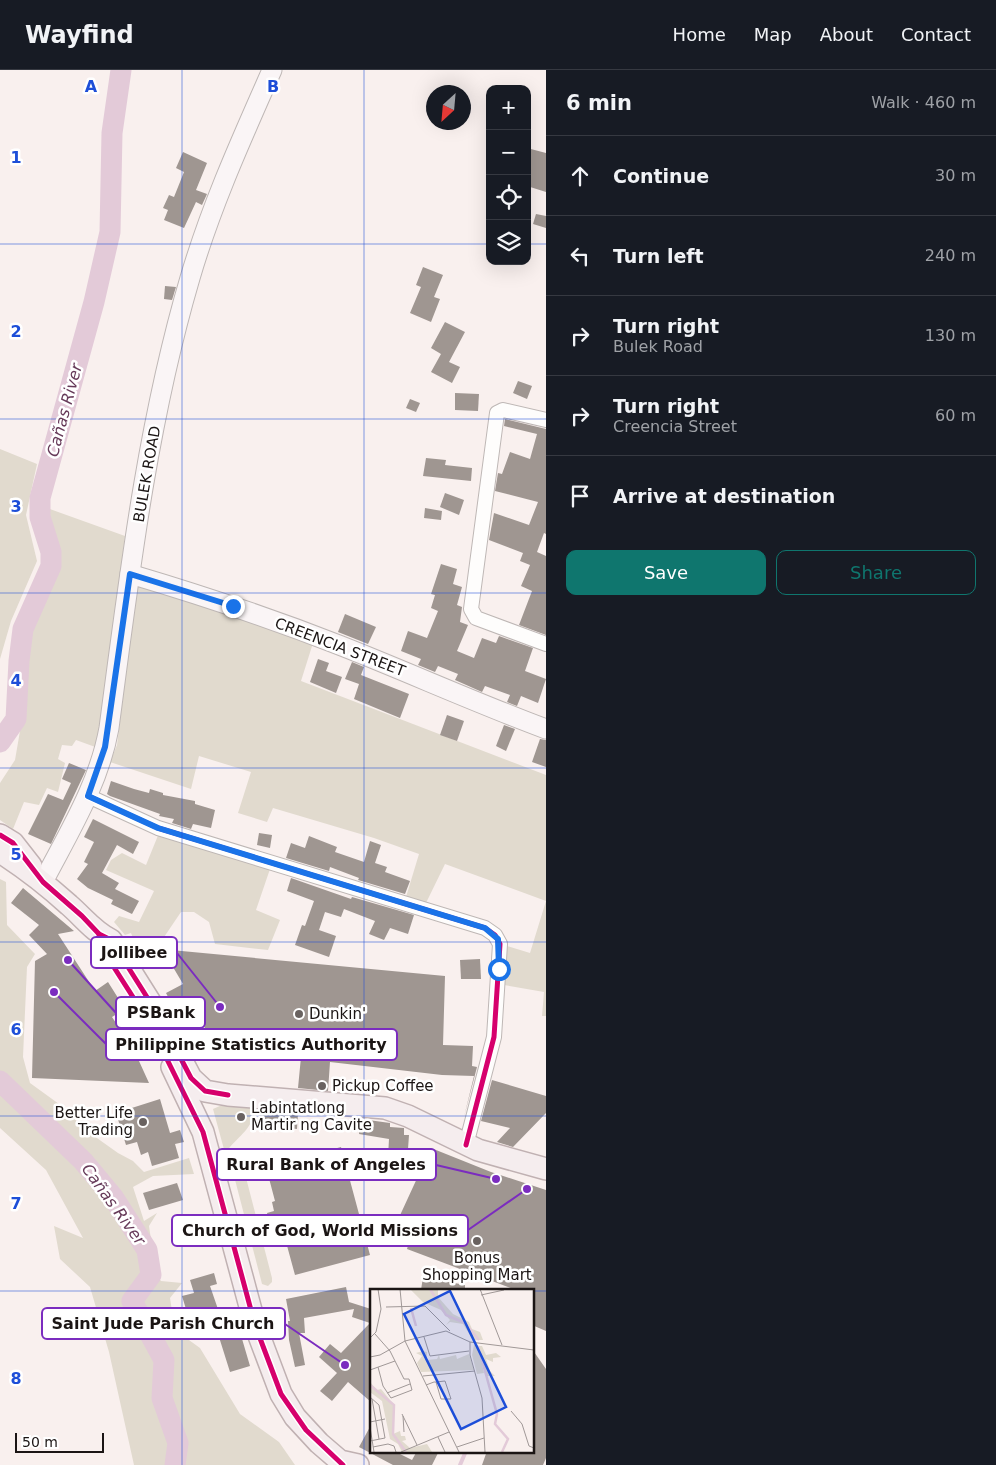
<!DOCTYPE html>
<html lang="en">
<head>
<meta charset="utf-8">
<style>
  body { margin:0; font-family:"DejaVu Sans",sans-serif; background:#20242c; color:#f1f3f6 }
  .controls { position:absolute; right:15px; top:15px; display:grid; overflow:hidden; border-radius:10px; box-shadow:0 5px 20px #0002 }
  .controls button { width:45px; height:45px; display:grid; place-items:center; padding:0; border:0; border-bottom:1px solid #363941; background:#171b24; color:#f1f3f6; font:25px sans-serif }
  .compass { position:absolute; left:426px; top:15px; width:45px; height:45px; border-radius:50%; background:#171b24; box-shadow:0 5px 20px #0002; rotate:206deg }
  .scale { position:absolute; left:15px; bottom:12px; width:89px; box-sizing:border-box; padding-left:5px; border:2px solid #1b1514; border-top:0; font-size:14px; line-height:18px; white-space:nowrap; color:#1b1514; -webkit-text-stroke:4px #fff; paint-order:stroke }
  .stop { position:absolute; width:15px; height:15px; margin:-11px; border:4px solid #1a73e8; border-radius:50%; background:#fff }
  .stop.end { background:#1a73e8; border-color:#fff; box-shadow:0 1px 5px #0008 }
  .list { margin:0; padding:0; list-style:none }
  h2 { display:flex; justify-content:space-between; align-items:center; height:65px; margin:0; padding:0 20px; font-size:21px }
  h2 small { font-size:16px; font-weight:400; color:#9ea1a6 }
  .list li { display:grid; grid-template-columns:32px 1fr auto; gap:15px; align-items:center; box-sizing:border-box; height:80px; padding:0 20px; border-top:1px solid #363941 }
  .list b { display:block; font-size:19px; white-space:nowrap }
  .list p { margin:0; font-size:16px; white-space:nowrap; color:#9ea1a6 }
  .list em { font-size:16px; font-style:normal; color:#9ea1a6 }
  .actions { display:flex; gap:10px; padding:15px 20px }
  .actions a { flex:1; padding:11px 0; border:1px solid #0f766e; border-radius:10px; text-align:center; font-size:18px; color:#0f766e }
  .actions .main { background:#0f766e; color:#fff }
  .icon { flex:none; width:28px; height:28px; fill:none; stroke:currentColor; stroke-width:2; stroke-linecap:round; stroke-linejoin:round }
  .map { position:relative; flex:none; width:546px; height:1395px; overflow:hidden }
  header { display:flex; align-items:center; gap:30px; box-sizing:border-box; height:70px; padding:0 25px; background:#171b24; border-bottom:1px solid #363941 }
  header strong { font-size:24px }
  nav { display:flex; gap:28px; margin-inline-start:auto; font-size:18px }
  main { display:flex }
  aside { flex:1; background:#171b24 }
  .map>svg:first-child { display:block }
  .green { fill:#e1dace }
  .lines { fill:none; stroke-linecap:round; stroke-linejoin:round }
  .stream { stroke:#e3cad8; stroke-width:4 }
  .river { stroke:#e3cad8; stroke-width:21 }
  .building { fill:#9f9691 }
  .street-casing { stroke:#beb7b5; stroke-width:16 }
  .secondary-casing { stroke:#beb7b5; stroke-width:21 }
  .primary-casing { stroke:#c0b1b2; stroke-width:24 }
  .street { stroke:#fefdfc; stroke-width:14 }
  .secondary { stroke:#faf5f6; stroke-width:19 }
  .primary { stroke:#f5edee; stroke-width:21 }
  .cycleway-casing { stroke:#fff; stroke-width:8 }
  .cycleway { stroke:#d6006c; stroke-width:5 }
  .route { stroke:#1a73e8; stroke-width:6 }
  .grid { fill:none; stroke:#1d4ed8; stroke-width:1; stroke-opacity:0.55 }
  .poi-dot { fill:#696260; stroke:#fff; stroke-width:2 }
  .labels { text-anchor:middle; stroke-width:5; stroke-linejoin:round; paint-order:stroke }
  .street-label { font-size:15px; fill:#1b1514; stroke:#fff }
  .poi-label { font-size:15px; fill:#1b1514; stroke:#fff; text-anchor:start }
  .water-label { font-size:16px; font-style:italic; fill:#663a59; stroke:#fff }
  .inset-river { fill:none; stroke:#e3cad8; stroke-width:2.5 }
  .inset-road { fill:none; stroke:#a09897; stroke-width:1 }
  .view { fill:#1d4ed8; fill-opacity:0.15; stroke:#1d4ed8; stroke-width:2.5 }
  .inset-edge { fill:none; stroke:#1b1514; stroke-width:2.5 }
  .grid-label { font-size:16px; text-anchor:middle; font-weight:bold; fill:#1d4ed8; stroke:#fff; stroke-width:5; stroke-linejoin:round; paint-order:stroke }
  .leader { fill:none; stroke:#7b2cbf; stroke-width:2 }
  .callout-dot { fill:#7b2cbf; stroke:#fff; stroke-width:2 }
  .callout { fill:#fff; stroke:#7b2cbf; stroke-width:2 }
  .callout-label { font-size:16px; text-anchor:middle; font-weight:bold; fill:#1b1514 }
</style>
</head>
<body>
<header>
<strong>Wayfind</strong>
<nav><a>Home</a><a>Map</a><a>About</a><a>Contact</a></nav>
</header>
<main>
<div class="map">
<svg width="546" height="1395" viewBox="0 0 546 1395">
  <rect width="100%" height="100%" fill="#f9f0ee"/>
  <g class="green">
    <polygon points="0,379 37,394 26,445 37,491 11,551 0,589"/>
    <polygon points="47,438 125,466 98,678 76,670 72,676 62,675 58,689 65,693 58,722 47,718 39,735 24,732 13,759 0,750 0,713 15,690 20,661 29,560 54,506 58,484"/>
    <polygon points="137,514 313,573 301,611 546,705 546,946 542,946 544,922 504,915 507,876 530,883 546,831 445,794 426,833 406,827 419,784 374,768 273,738 267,752 238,743 251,702 199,686 191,719 110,692 117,675"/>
    <polygon points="159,763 270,799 256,840 280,850 268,880 215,874 209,852 194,842 181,842 158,876 135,873 131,863 125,865 114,852 119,846 139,852 154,821 106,800 111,790 122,783 146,795"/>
    <polygon points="0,809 6,812 7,855 35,884 27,897 23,987 30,1013 59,1034 87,1061 118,1083 133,1091 144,1102 189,1088 194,1104 153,1106 133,1117 144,1151 157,1143 149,1156 156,1204 161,1211 182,1213 170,1228 175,1260 200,1278 240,1344 279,1372 295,1395 134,1395 109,1282 90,1217 60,1189 54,1156 83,1168 46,1100 0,1058"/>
    <path d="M222,1035L257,1038C250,1062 239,1065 225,1083L213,1039Z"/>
    <polygon points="236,1096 240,1096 244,1100 272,1208 272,1212 268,1216 262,1214 261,1210 233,1102"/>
  </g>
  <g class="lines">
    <polyline class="stream" points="460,1395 466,1381"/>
    <g class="river">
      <polyline points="0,672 16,649 19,591 23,559 51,496 51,482 40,447 40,428 94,232 110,162 112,63 121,0"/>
      <polyline points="0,1011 83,1091 113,1127 147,1180 151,1205 132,1231 164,1290 162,1328 178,1373 175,1395"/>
    </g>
  </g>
  <g class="building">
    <polygon points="527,78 546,83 546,122 527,116 531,98 527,97"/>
    <polygon points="183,82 207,93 196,120 207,124 202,135 196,132 184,158 164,150 168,140 163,138 169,125 174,127 184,102 176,98"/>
    <polygon points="536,144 546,146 546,158 533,154"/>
    <polygon points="423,197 443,205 434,227 440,229 431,252 410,243 421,217 416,215"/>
    <polygon points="165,216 176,217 172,230 164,229"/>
    <polygon points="445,252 465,262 449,292 460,297 452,313 431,302 441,284 431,278"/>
    <polygon points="518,311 532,316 527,329 513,323"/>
    <polygon points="455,323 479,324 478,341 455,340"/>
    <polygon points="410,329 420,333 416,342 406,338"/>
    <polygon points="505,349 546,359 546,464 544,463 537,482 546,486 546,565 519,555 532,521 521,516 530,495 520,491 523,483 489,470 494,443 529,455 538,432 495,421 498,403 502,404 510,382 530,389 537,364 504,356"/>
    <polygon points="426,388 446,390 445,395 472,398 471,411 423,406"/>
    <polygon points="445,423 464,430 459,445 440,437"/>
    <polygon points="425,438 442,441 441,450 424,448"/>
    <polygon points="441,494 457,499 453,514 462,517 457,535 462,537 460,552 468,555 457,581 474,588 482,568 496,573 499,566 533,578 525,601 546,609 538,633 521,626 517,636 507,632 510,625 485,616 482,622 455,610 458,604 438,596 435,602 418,595 421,589 401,581 408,561 427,568 438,541 431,538 435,525 431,524"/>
    <polygon points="345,544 376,557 368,574 338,562"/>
    <polygon points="318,589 329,593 326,601 342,607 336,623 310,612"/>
    <polygon points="352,592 364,597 361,605 409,624 400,648 354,629 359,614 345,609"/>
    <polygon points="447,645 464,651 457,671 440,665"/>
    <polygon points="504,655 515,659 506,681 496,676"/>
    <polygon points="540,669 546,670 546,697 532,692"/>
    <polygon points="69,693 86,700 51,774 28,764 48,724 63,730 71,713 62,709"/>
    <polygon points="111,711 134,719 149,723 150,719 163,723 163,725 195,731 195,734 215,740 211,758 193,754 191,759 172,753 174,749 159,746 160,744 110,726 107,724"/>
    <polygon points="93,749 139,772 133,784 117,775 102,803 119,813 115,819 139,831 132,844 111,834 113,830 88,818 77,809 88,794 84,792 94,772 84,767"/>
    <polygon points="259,763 272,765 270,778 257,775"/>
    <polygon points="309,766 337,777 335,782 364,792 370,771 381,775 375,793 387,797 385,802 410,811 405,824 358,810 359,808 330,797 329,801 286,788 291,773 305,778"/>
    <polygon points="291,808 351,829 352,827 414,845 408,864 390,858 384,870 369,864 375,851 344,839 341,847 325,842 319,860 336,866 329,887 295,875 302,855 305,856 314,831 287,821"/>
    <polygon points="23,818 74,861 58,864 95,921 108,912 125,939 112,947 134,980 149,1013 32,1008 35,891 47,884 29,865 39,855 11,833"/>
    <polygon points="171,880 445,906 443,975 473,976 472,996 477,997 464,1047 474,1006 442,1005 330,992 328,1021 298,1018 301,987 246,981 246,986 217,982 197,942 180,950 166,923 183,914 170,892"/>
    <polygon points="480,889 481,909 461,909 460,890"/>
    <polygon points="492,1010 546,1026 546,1043 513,1077 497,1072 510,1058 481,1051"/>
    <polygon points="160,1029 170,1063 180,1060 184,1072 175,1074 179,1088 152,1096 148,1082 141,1085 137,1072 126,1075 116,1043"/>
    <polygon points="260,1040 298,1043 297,1059 259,1055"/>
    <polygon points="361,1049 390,1053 390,1057 404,1058 404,1065 409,1065 406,1107 387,1105 389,1069 359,1064"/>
    <polygon points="341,1077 370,1185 295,1205 286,1172 283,1173 280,1163 273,1165 267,1143 274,1141 272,1132 275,1131 266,1097"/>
    <polygon points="431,1078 491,1102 546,1120 546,1261 532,1255 532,1220 516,1220 407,1179 413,1159 396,1154"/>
    <polygon points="177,1113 183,1130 149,1140 143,1123"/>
    <polygon points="214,1203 217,1214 210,1216 220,1245 229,1243 235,1264 240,1262 250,1296 230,1302 219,1267 215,1268 208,1243 189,1249 182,1226 194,1223 190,1210"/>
    <polygon points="423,1207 465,1215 465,1220 421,1220"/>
    <polygon points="346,1217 349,1232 371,1239 371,1332 348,1312 332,1331 320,1321 337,1303 319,1287 330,1274 341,1283 370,1253 352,1247 354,1239 304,1248 305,1263 299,1263 305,1295 295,1297 289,1270 288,1251 290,1251 286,1229"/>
    <polygon points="532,1279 546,1299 546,1388 543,1395 482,1395 487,1381 532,1381"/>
    <polygon points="371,1355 371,1381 394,1381 412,1390 417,1381 439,1381 432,1395 393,1395 359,1377"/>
  </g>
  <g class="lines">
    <defs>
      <g id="street">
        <polyline points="546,350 503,340 497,343 471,539 476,548 546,574"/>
        <polyline points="88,726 158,758 485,858 495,865 500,874 494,967 466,1075"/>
      </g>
      <g id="secondary">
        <path d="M130,504C201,525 270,548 339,575C408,602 476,633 546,659"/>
        <path d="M43,812C69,762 99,714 109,658C129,507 147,354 190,208C211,136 242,68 272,0"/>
      </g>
      <g id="primary">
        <polyline points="0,765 13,773 31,796"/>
        <path d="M0,782C25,798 48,816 69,835C83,847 94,862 111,870L157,943L191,1008L205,1021L228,1025L385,1038L408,1046L478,1080L546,1099"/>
        <polyline points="172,997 203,1062 255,1255 281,1324 295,1347 319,1373 340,1391 358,1395"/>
      </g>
    </defs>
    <use href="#street" class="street-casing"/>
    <use href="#secondary" class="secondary-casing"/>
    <use href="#primary" class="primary-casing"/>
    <use href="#street" class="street"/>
    <use href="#secondary" class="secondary"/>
    <use href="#primary" class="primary"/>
    <defs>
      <g id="cycleway">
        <polyline points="88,726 158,758 485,858 495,865 500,874 494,967 466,1075"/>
        <polyline points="0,765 13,773 43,812 82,846 99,864 111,870 157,943 191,1008 205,1021 228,1025"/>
        <polyline points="99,864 101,877 147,949 203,1062 255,1255 281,1324 306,1360 343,1395"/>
      </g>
    </defs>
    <use href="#cycleway" class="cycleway-casing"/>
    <use href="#cycleway" class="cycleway"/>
  </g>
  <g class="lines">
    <polyline class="route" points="233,536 130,504 105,677 88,726 158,758 485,858 498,869 499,899"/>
  </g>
  <path class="grid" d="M182,0V1395M364,0V1395M0,174H490M527,174H546M0,349H546M0,523H546M0,698H546M0,872H546M0,1046H546M0,1221H371M532,1221H546"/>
  <g class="poi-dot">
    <circle cx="299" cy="944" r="5"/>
    <circle cx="322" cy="1016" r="5"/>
    <circle cx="241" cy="1047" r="5"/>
    <circle cx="143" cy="1052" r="5"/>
    <circle cx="477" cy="1171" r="5"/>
  </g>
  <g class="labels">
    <g class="street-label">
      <text transform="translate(147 404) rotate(-80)" y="5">BULEK ROAD</text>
      <text transform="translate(340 577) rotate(21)" y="5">CREENCIA STREET</text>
    </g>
    <g class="poi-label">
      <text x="309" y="949">Dunkin'</text>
      <text x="332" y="1021">Pickup Coffee</text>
      <text x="251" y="1043">Labintatlong<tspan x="251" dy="17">Martir ng Cavite</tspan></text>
      <text x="133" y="1048" text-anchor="end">Better Life<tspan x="133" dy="17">Trading</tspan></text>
      <text x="477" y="1193" text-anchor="middle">Bonus<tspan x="477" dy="17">Shopping Mart</tspan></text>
    </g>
    <g class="water-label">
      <text transform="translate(64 340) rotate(-75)" y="6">Cañas River</text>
      <text transform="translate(114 1134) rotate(54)" y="6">Cañas River</text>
    </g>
  </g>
  <g transform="translate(370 1219)">
    <rect width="164" height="164" fill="#f9f0ee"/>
    <path d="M68,0V8L83,25L99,33L102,40L110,43L113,51H103L93,35L80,33L76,36L80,31L71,21L53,13L41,1ZM104,56H108L114,84L107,85L102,66ZM109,57H112L116,66L126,64L131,68L123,69V73L116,70L120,82L125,87H117ZM53,62L57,63V71L67,70L69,66L70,70L86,66L87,70L99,65L104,81L51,83L47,74L52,67L46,64ZM0,93L7,101L11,100L24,116L23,145L30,142L31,147H35L36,151L32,152L40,159L57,155L62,163H32L28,155L20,150L12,112L0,103Z" fill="#e1dace"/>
    <path class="inset-river" d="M60,0L76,26L95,34L109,51M41,19L46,37M108,57L127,125L125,135L138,150L132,163M0,96L24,116L23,145L36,163"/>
    <path class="inset-road" d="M30,0L35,52L89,163M110,0L132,56M111,6L134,1M16,18L55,17L80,42M76,42L100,53L164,61M5,45L20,62L34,90H39L42,101L21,109L13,97L8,78M54,48L60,67L99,62M0,49L6,43L11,20L8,0M100,53V66L112,109L115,163M0,68L10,66L35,52L76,42M0,81L25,72M53,87L105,82M56,96L64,93H66L75,92L81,110H71L66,93M17,104L40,95M0,108L9,116L15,149L0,152M2,110L9,150M141,122L152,135L159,157L164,159M32,125L47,156M33,127L34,143M0,133L15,130M0,138L4,163M68,148L75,163M3,158L18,155L24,157L26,163M87,158L114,149M31,163L79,143"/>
    <path class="view" d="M80,2L136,118L91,140L34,25Z"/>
    <rect width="164" height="164" class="inset-edge"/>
  </g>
  <g class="grid-label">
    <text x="91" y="22">A</text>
    <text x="273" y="22">B</text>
    <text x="16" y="93">1</text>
    <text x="16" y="267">2</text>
    <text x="16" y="442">3</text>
    <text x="16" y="616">4</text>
    <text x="16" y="790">5</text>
    <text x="16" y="965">6</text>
    <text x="16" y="1139">7</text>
    <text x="16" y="1314">8</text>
  </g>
  <path class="leader" d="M220 937L177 883M68 890L116 943M54 922L106 974M496 1109L436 1095M527 1119L468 1160M345 1295L285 1254"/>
  <g class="callout-dot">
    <circle cx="220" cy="937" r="5"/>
    <circle cx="68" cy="890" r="5"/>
    <circle cx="54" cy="922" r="5"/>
    <circle cx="496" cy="1109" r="5"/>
    <circle cx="527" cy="1119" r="5"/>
    <circle cx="345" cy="1295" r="5"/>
  </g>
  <g class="callout">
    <rect x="91" y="867" width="86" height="31" rx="5"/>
    <rect x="116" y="927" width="89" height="31" rx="5"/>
    <rect x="106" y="959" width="291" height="31" rx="5"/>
    <rect x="217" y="1079" width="219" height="31" rx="5"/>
    <rect x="172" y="1145" width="296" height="31" rx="5"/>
    <rect x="42" y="1238" width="243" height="31" rx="5"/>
  </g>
  <g class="callout-label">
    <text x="134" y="888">Jollibee</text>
    <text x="161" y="948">PSBank</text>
    <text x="251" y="980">Philippine Statistics Authority</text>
    <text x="326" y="1100">Rural Bank of Angeles</text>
    <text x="320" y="1166">Church of God, World Missions</text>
    <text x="163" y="1259">Saint Jude Parish Church</text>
  </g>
</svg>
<div class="controls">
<button>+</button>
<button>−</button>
<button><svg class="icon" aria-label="locate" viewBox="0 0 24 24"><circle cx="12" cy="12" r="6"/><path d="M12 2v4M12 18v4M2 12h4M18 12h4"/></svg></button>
<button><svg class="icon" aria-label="layers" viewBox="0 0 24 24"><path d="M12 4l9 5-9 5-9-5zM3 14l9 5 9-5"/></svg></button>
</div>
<svg class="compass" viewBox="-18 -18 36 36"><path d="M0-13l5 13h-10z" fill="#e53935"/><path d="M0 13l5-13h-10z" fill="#9ea1a6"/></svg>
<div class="scale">50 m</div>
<div class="stop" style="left:499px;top:899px"></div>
<div class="stop end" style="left:233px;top:536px"></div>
</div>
<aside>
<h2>6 min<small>Walk · 460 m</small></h2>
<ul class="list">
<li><svg class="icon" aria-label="ahead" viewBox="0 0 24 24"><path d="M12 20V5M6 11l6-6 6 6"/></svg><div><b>Continue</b></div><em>30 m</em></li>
<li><svg class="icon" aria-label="left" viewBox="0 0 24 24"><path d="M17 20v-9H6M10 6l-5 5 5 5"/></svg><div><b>Turn left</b></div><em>240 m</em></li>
<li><svg class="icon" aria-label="right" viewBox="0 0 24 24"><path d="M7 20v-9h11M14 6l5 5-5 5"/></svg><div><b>Turn right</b><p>Bulek Road</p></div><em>130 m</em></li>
<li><svg class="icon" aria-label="right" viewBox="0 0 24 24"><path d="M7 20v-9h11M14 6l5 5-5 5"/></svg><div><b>Turn right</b><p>Creencia Street</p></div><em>60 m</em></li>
<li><svg class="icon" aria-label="arrive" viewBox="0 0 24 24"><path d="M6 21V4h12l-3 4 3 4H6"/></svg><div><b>Arrive at destination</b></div></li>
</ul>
<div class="actions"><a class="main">Save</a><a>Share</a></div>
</aside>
</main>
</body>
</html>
